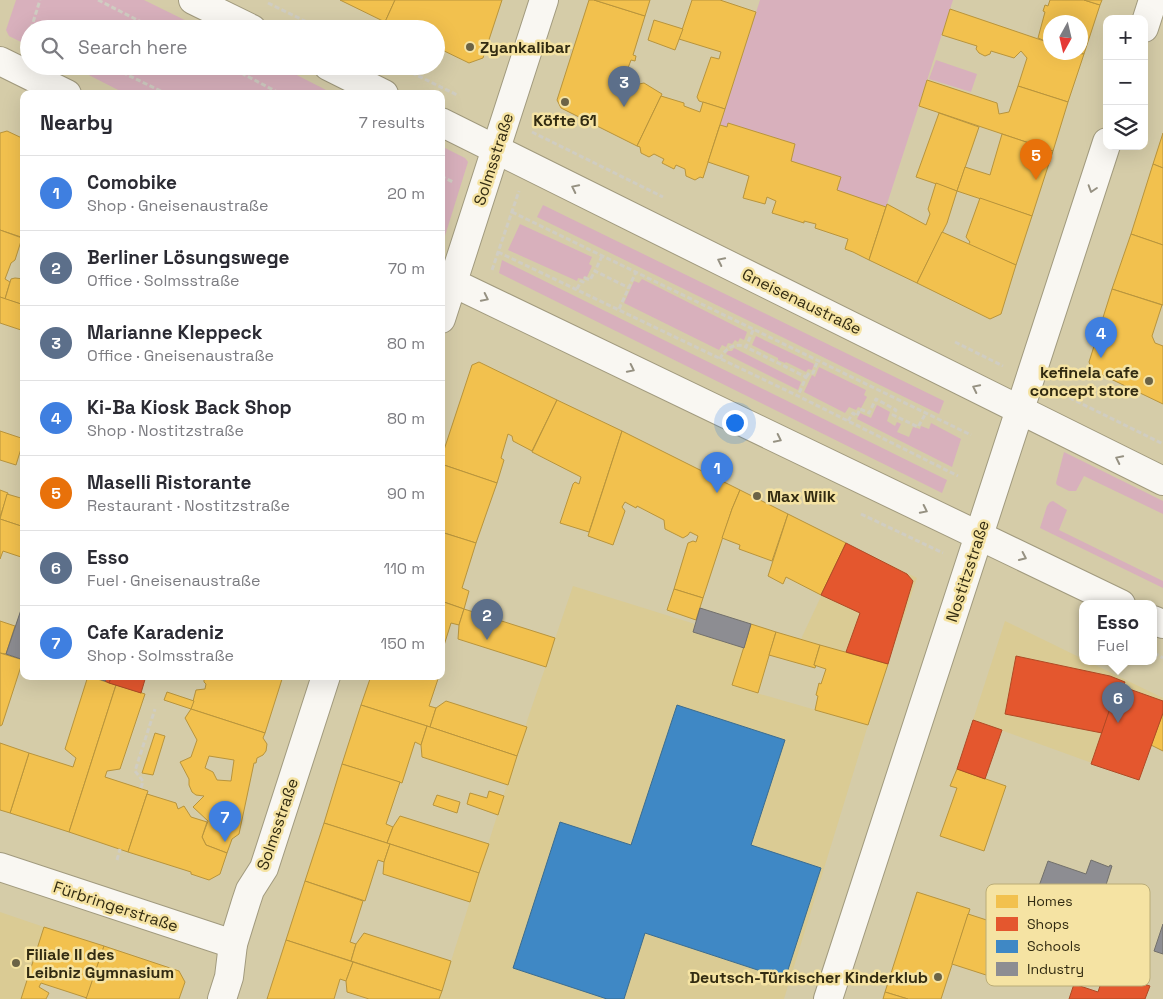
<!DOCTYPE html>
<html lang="en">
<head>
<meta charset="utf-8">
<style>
  body { margin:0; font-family:"Space Grotesk",sans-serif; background:#f7f7f7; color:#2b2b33 }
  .controls { position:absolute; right:15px; top:15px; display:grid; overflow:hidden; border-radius:10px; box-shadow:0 5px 20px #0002 }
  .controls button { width:45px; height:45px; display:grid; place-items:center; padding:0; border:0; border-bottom:1px solid #e1e1e2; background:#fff; color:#2b2b33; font:25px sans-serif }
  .compass { position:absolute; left:1043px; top:15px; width:45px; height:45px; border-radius:50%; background:#fff; box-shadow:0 5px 20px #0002; rotate:188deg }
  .you { position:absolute; left:734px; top:422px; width:18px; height:18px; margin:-12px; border:4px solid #fff; border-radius:50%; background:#1a73e8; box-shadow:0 0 0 8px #1a73e833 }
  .badge { display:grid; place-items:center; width:32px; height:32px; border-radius:50%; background:#0f766e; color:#fff; font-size:16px; font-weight:700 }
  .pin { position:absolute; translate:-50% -41px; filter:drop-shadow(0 1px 2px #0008) }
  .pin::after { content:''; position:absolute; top:26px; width:18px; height:15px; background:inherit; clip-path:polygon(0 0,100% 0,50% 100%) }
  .popup { position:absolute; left:1079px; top:600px; width:78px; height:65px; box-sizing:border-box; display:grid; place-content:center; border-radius:10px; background:#fff; filter:drop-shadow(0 1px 4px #0005); font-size:16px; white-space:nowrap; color:#7c7c81 }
  .popup b { font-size:19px; color:#2b2b33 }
  .popup::after { content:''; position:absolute; left:50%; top:100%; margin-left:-10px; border:10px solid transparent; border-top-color:#fff }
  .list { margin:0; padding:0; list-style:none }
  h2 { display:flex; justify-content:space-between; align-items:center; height:65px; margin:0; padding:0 20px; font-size:21px }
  h2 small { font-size:16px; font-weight:400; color:#7c7c81 }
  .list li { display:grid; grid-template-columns:32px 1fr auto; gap:15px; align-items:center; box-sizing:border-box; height:75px; padding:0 20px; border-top:1px solid #e1e1e2 }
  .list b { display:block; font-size:19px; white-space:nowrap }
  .list p { margin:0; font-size:16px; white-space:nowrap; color:#7c7c81 }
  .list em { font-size:16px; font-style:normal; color:#7c7c81 }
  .icon { flex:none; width:28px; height:28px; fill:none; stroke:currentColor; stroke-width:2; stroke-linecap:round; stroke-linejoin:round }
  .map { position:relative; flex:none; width:1163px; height:999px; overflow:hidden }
  .search { position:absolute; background:#fff; box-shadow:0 5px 20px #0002; left:20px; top:20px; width:425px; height:55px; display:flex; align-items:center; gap:12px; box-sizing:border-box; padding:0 18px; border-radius:28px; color:#7c7c81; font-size:19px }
  .panel { position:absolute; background:#fff; box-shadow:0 5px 20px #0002; left:20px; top:90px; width:425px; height:590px; border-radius:10px }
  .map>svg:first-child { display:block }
  .built { fill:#dacb94 }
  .green { fill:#d8b0bc }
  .homes { fill:#f2c14e; stroke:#b8943c; fill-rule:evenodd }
  .shops { fill:#e4572e; stroke:#af4a25 }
  .schools { fill:#3f88c5; stroke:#3b6c8f }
  .industry { fill:#8d8d92; stroke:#72706b }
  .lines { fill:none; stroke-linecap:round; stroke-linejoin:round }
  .street-casing { stroke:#a19a7e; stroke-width:30 }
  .secondary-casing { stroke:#a19a7e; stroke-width:30 }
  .path { stroke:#d0cdc2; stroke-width:3; stroke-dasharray:5 2.5; stroke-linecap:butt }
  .street { stroke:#f9f7f2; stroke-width:28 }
  .secondary { stroke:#f9f7f2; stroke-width:28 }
  .oneway { stroke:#969182 }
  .poi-dot { fill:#6b6346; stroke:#f5e3a3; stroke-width:2 }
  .labels { text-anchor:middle; stroke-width:5; stroke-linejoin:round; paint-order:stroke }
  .poi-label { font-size:16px; font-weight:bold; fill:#322b11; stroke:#f5e3a3; text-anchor:start }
  .street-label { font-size:16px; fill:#322b11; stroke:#f5e3a3 }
  .key { fill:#f5e3a3; stroke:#baac77; stroke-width:1 }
  .key-label { font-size:14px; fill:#322b11 }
</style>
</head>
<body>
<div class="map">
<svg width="1163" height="999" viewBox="0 0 1163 999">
  <rect width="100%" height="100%" fill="#d5cca8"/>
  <g class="built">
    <polygon points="846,543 917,578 888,664 801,639"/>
    <polygon points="573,586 695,624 693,632 744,648 732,686 868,725 784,999 439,999 528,718"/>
    <polygon points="1005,621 1083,659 1083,662 1089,662 1163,698 1163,713 1139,780 973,720"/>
    <polygon points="0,912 44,927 21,999 0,999"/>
  </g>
  <g class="green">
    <polygon points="16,0 144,0 203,29 29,29 29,46 9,36 6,30"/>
    <polygon points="760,0 953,0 886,207 837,190 841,177 791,161 795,144 729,123 727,127 720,125"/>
    <polygon points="936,60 977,74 971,92 929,79"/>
    <polygon points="71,66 279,66 334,94 126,94"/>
    <polygon points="441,146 465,158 468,162 444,239 441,241"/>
    <polygon points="543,205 944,401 939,414 537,217"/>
    <polygon points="520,224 592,257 589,264 592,266 587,277 584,276 583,279 578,278 577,281 508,250"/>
    <polygon points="502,260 947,480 942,493 499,273"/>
    <polygon points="642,279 747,332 744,340 740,338 738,342 735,340 732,344 728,343 726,347 722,345 719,350 624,303 634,281 639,283"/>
    <polygon points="756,336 814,364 812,370 808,369 806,372 786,362 785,363 778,360 778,358 752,345"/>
    <polygon points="734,348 801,382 798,390 726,354 728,351 732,351"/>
    <polygon points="819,367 866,390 864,395 867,397 861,408 858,407 856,410 849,407 845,413 804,392 812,375 815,377"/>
    <polygon points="877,405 890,412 887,421 895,426 897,422 901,424 897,432 909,437 913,427 920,429 921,426 929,429 931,423 961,439 952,467 857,419 860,413 871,418"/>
    <polygon points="1064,452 1163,501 1163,514 1084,476 1076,491 1069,491 1057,485 1056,483"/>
    <polygon points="1053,501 1067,510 1059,530 1163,581 1163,588 1040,528 1047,506 1050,502"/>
  </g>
  <g class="homes">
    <polygon points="340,0 395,0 385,22"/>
    <polygon points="395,0 502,0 483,58 469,63 436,47 436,29 399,29 385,22"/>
    <polygon points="589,0 594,0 645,16 633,55 636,56 635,61 631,60 628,68 624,70 621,78 639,84 644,83 662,94 637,146 561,108 557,100"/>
    <polygon points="594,0 650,0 645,16"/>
    <polygon points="692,0 720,0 756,12 725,109 699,101 697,97 711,57 719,59 721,52 679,39"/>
    <polygon points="1050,0 1084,0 1100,5 1084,54 1080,52 1080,22 1050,22 1050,43 1038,38 1045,12 1043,11 1045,5 1048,6"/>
    <polygon points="1084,0 1102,0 1100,5"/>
    <polygon points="950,9 1050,43 1050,52 1084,54 1068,102 1018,86 1027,58 1021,51 1014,58 991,51 990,54 985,56 979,53 976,49 977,46 942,35"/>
    <polygon points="654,20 683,29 675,50 648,40"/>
    <polygon points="927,80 997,103 999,114 1009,112 1018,86 1068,102 1053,151 919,106"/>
    <polygon points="661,96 684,103 684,106 700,112 703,102 725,109 703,178 700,177 695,180 686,176 685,169 676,165 674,169 662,163 664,159 654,154 649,157 641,153 640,147 637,146"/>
    <polygon points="939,113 979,127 957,191 916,177"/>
    <polygon points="728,123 795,144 791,161 841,177 837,190 886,207 869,260 853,252 845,249 848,239 815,228 816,224 804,221 804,223 772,213 776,201 767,197 765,204 743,198 749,176 708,162 720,125 727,127"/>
    <polygon points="7,131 24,139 24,238 0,230 0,133"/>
    <polygon points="1163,133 1163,168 1153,164"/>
    <polygon points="1002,134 1053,151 1032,216 957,191 965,167 990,175"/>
    <polygon points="1153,164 1163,168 1163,245 1131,234"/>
    <polygon points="936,183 957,191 947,223 917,283 869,260 887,204 926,225 930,214 928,209"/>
    <polygon points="980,198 1032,216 1016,265 968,245 970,242 966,237"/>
    <polygon points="0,230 22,238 15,260 11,263 5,279 10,282 5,299 0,297"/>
    <polygon points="942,232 1016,265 1001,314 990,319 917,283"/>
    <polygon points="1131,234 1163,245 1163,305 1112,289"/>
    <polygon points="15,278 24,279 24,305 5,299 11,279"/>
    <polygon points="1112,289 1162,305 1152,336 1155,343 1163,346 1163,404 1092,370 1089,362"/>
    <polygon points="0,297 24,305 24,331 0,323"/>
    <polygon points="479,362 557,400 532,451 513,441 512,436 508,434 501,458 504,460 497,483 441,464 441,459 472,365"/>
    <polygon points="557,400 622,431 589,532 560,523 573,484 575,482 579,484 581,477 532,452"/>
    <polygon points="0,431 24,439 16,465 0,460"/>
    <polygon points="622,431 740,490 732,509 703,598 674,589 688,543 693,541 696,542 698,536 690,532 688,535 683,538 665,529 664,520 637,506 636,508 625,502 622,507 625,511 613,545 588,536"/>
    <polygon points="441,464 497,483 476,543 441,532"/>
    <polygon points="0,490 8,493 0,517"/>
    <polygon points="740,490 788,514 772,561 739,549 740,545 722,538 732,509"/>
    <polygon points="7,494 24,499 24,527 0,519"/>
    <polygon points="788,514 846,543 821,595 786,577 783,584 768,576"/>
    <polygon points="0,519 24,527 24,558 3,551 0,559"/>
    <polygon points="441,532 476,543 462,588 469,591 464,609 441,601"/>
    <polygon points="674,589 703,598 696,620 667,610"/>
    <polygon points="441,601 464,609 459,625 451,623 441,655"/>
    <polygon points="464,609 555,638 546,667 458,639 459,625"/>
    <polygon points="0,621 15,626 6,654 0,653"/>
    <polygon points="751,624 776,632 758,693 732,685"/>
    <polygon points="776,632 820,645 814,665 816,665 815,668 769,655"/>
    <polygon points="820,645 888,664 868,725 815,710 818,696 816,695 819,683 821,684 826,669 814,665"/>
    <polygon points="0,653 23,660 2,725 0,726"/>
    <polygon points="88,676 116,685 69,832 10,813 29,753 73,767 76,758 65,749"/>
    <polygon points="204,676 283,676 265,733 191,709 196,690 205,689 206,684 204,682"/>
    <polygon points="371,676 439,676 429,706 436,708 430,727 361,705"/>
    <polygon points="116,685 145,694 120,769 107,771 105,777 148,791 128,852 69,832"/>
    <polygon points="167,692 194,701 191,709 164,700"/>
    <polygon points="446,701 527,727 517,756 430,727 436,708"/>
    <polygon points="361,705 427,726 421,745 415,742 402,783 342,764"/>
    <path d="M191,709L265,733L263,738L267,744L266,751L263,755L257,758L256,763H254L239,834L232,839L227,853L206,845L202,837L208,821L193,807L204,796L196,795L192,792L189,785V779L180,762L191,757L197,740L185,718ZM209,756L234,760L231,781L217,780L213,772L205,768Z"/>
    <polygon points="1163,713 1163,751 1151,745"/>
    <polygon points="427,726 517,756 508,785 422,757 421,745"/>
    <polygon points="155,733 165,736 153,775 142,773"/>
    <polygon points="0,743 29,753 10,813 0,810"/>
    <polygon points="342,764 400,782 386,824 393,827 387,843 324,823"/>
    <polygon points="957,769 1006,786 984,851 940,836 957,788 950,786"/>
    <polygon points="489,791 504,796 498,815 467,804 470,793 487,798"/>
    <polygon points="147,794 176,803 178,809 184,806 191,817 207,822 202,837 206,845 227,853 220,874 209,880 191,874 191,872 128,852"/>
    <polygon points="437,795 460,802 457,813 433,805"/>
    <polygon points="400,816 489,844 479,873 387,843 393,827"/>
    <polygon points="324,823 390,844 384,862 378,860 365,901 305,881"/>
    <polygon points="390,844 479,873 470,902 383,874 384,862"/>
    <polygon points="305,881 363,901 350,942 356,944 351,961 286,940"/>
    <polygon points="917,892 970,909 941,999 908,999 885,992"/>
    <polygon points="968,914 1033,935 1017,985 952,964"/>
    <polygon points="44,927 104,946 87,998 41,983 39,987 49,993 46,999 21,999"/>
    <polygon points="364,933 451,961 442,991 351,961 356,944"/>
    <polygon points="286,940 353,962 346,981 340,979 334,999 267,999"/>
    <polygon points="104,946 179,971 185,982 179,999 86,999"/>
    <polygon points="353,962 442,991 439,999 369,999 347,992 346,981"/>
    <polygon points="885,992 908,999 883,999"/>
  </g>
  <g class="shops">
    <polygon points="846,543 907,574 913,581 888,664 846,652 860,613 821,595"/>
    <polygon points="1016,656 1110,676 1125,682 1123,687 1118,685 1102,733 1005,714"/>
    <polygon points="107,676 112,676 109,683 105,681"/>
    <polygon points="112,676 146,676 141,693 109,683"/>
    <polygon points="1118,685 1163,701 1163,713 1139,780 1091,764"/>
    <polygon points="973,720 1002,730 985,779 957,769"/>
    <polygon points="1105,971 1150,986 1145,999 1069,999 1074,984 1098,992"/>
  </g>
  <polygon class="schools" points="677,705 785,740 751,845 821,868 785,979 645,933 624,999 607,999 513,968 560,822 631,845"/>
  <g class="industry">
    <polygon points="24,601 24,660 6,654"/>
    <polygon points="700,608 751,624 744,648 693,632"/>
    <polygon points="90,676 107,676 105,681"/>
    <polygon points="1091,860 1109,867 1110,865 1112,866 1099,907 1096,907 1097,905 1039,886 1048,861 1086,874"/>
    <polygon points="1163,924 1163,954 1154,951"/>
  </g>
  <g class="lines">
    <defs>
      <g id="street">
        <polyline points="1144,28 1153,0"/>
        <polyline points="441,319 544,0"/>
        <polyline points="0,867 233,944"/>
        <polyline points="222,999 229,977 233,944 246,902 250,890 264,868 326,676"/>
        <polyline points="828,999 1107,142"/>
      </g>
      <g id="secondary">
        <polyline points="193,0 252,29"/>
        <polyline points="0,61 67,94"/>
        <polyline points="328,66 384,94"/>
        <polyline points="441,122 1163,481"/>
        <polyline points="441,277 1121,604"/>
        <polyline points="1153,620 1163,624"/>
      </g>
    </defs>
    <use href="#street" class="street-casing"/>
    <use href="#secondary" class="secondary-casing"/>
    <g class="path">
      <polyline points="98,0 155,29"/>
      <polyline points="268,3 321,29"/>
      <polyline points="31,29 40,0"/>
      <polyline points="26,43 29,34"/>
      <polyline points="109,66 167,94"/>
      <polyline points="228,66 281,94"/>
      <polyline points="398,66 457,95"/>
      <polyline points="532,132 663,197"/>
      <polyline points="441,176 453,182"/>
      <polyline points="512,212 971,435"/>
      <polyline points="498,252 798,396 958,476"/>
      <polyline points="602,256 595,271 629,288"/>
      <polyline points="492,270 519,191"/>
      <polyline points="577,289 581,281 583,282 585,278 590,280 595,271"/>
      <polyline points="619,309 636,272"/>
      <polyline points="753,330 746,347 806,377 798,396"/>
      <polyline points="955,342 1003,366"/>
      <path d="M720,359C724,349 735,342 746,347"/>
      <polyline points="806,377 809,373 813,373 818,360"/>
      <polyline points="1056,391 1163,444"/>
      <polyline points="848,421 853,413 857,416 860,409 869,413 876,399 896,410 893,415 918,427 926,413"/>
      <polyline points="861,514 943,553"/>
      <polyline points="1154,653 1163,658"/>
      <polyline points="141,788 143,781 135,771 155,709"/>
      <polyline points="117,860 120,849"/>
    </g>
    <use href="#street" class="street"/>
    <use href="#secondary" class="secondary"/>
  </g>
  <defs><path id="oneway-chevron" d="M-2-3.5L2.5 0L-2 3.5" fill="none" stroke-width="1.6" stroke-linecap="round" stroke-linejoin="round" transform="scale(1.25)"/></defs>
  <g class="oneway">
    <use href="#oneway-chevron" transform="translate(575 188) rotate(-154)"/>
    <use href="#oneway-chevron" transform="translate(1092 189) rotate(108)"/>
    <use href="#oneway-chevron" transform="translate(721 261) rotate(-154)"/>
    <use href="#oneway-chevron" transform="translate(485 298) rotate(26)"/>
    <use href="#oneway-chevron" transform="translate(631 369) rotate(26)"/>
    <use href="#oneway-chevron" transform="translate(976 388) rotate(-154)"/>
    <use href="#oneway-chevron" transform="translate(778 439) rotate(26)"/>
    <use href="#oneway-chevron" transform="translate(1119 459) rotate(-154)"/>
    <use href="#oneway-chevron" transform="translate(924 510) rotate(26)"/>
    <use href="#oneway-chevron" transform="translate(1023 557) rotate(25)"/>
  </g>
  <g class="poi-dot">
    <circle cx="470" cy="47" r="5"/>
    <circle cx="565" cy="102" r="5"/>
    <circle cx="1149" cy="381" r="5"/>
    <circle cx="757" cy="496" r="5"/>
    <circle cx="16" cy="963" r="5"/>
    <circle cx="938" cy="977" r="5"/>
  </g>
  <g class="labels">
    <g class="poi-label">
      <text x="480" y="53">Zyankalibar</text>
      <text x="565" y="126" text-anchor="middle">Köfte 61</text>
      <text x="1139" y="378" text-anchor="end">kefinela cafe<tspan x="1139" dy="18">concept store</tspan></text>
      <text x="767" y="502">Max Wilk</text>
      <text x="26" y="960">Filiale II des<tspan x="26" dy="18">Leibniz Gymnasium</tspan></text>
      <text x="928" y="983" text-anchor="end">Deutsch-Türkischer Kinderklub</text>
    </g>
    <g class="street-label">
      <text transform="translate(493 159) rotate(-72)" y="6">Solmsstraße</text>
      <text transform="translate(802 301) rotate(26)" y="6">Gneisenaustraße</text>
      <text transform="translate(967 571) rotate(-72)" y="6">Nostitzstraße</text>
      <text transform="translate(277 824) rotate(-71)" y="6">Solmsstraße</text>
      <text transform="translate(116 906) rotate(18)" y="6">Fürbringerstraße</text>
    </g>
  </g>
  <rect x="986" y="884" width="164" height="102" rx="8" class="key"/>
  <rect x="996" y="895" width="22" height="13" fill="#f2c14e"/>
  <rect x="996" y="917" width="22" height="14" fill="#e4572e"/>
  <rect x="996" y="940" width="22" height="13" fill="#3f88c5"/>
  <rect x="996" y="962" width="22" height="14" fill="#8d8d92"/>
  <g class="key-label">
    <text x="1027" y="906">Homes</text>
    <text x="1027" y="929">Shops</text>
    <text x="1027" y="951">Schools</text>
    <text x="1027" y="974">Industry</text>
  </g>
</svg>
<div class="controls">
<button>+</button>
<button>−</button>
<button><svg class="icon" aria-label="layers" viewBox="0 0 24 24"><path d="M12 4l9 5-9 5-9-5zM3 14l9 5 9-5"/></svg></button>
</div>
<svg class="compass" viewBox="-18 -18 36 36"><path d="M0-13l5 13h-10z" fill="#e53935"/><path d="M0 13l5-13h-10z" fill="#7c7c81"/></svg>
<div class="you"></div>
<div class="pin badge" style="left:717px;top:493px;background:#3f7fe0">1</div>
<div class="pin badge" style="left:487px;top:640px;background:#5c6f8a">2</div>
<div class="pin badge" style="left:624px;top:107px;background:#5c6f8a">3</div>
<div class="pin badge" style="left:1101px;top:358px;background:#3f7fe0">4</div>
<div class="pin badge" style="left:1036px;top:180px;background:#e8710a">5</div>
<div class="pin badge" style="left:1118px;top:723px;background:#5c6f8a">6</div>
<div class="popup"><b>Esso</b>Fuel</div>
<div class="pin badge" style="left:225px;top:842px;background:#3f7fe0">7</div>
<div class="search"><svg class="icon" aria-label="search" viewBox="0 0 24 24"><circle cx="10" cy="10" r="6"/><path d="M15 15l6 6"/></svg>Search here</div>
<section class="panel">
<h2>Nearby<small>7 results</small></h2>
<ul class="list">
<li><span class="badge" style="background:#3f7fe0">1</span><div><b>Comobike</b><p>Shop · Gneisenaustraße</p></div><em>20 m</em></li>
<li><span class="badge" style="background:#5c6f8a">2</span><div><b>Berliner Lösungswege</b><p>Office · Solmsstraße</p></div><em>70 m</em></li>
<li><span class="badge" style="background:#5c6f8a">3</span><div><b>Marianne Kleppeck</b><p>Office · Gneisenaustraße</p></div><em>80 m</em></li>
<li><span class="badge" style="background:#3f7fe0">4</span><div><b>Ki-Ba Kiosk Back Shop</b><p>Shop · Nostitzstraße</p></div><em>80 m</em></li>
<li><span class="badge" style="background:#e8710a">5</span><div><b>Maselli Ristorante</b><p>Restaurant · Nostitzstraße</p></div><em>90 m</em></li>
<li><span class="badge" style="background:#5c6f8a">6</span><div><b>Esso</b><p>Fuel · Gneisenaustraße</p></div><em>110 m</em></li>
<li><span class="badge" style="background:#3f7fe0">7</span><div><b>Cafe Karadeniz</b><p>Shop · Solmsstraße</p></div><em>150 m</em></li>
</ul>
</section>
</div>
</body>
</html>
